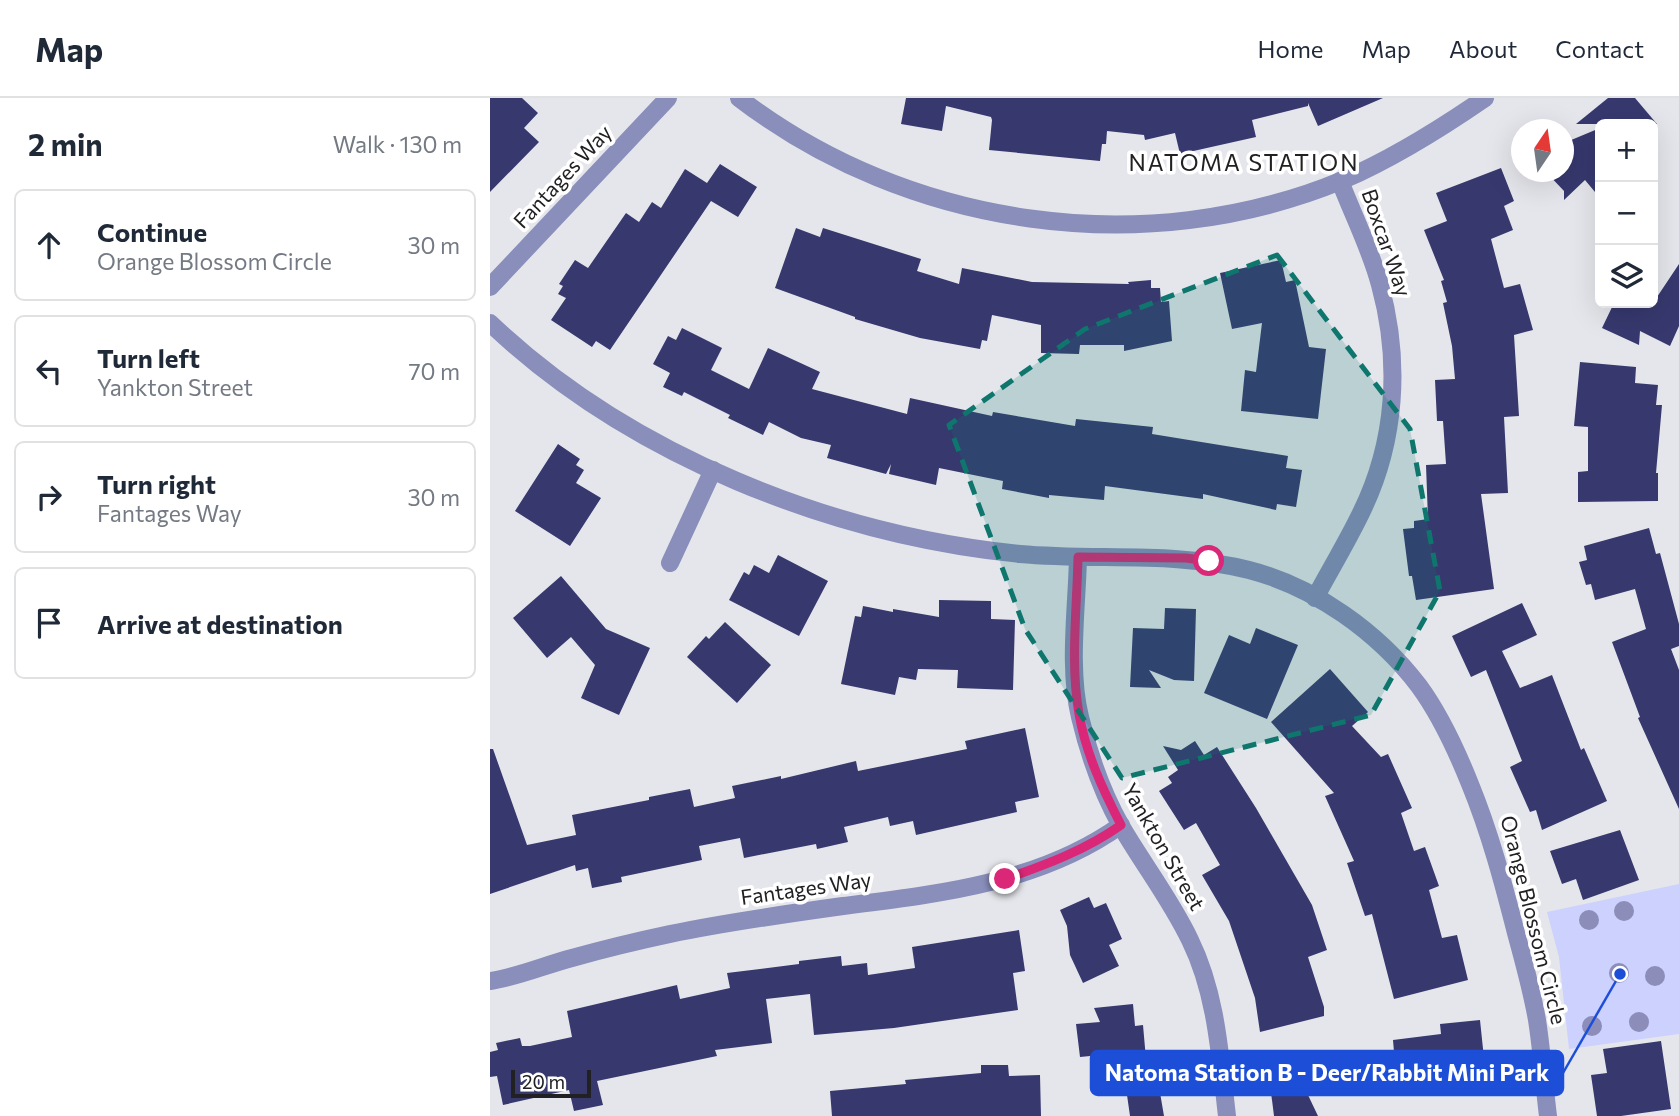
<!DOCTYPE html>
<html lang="en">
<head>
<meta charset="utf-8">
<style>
  body { margin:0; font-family:Commissioner,sans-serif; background:#f2f2f3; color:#1f2937 }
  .controls { position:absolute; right:21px; top:21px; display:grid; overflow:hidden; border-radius:10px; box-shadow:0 7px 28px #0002 }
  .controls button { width:63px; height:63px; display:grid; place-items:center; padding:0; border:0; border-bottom:2px solid #e0e1e3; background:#fff; color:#1f2937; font:35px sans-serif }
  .compass { position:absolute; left:1021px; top:21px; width:63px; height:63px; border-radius:50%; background:#fff; box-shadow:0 7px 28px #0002; rotate:13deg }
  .scale { position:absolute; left:21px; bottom:18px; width:80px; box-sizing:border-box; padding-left:7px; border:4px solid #212123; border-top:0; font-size:19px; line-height:24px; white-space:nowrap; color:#212123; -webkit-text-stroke:5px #fff; paint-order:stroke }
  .stop { position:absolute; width:21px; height:21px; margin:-16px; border:5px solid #db2777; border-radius:50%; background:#fff }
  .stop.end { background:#db2777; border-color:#fff; box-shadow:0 2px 7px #0008 }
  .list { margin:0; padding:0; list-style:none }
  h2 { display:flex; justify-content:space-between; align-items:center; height:91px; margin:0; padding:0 28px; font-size:30px }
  h2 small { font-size:23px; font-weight:400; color:#747a83 }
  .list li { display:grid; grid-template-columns:46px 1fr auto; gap:21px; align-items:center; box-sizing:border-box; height:112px; margin:0 14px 14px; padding:0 14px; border:2px solid #e0e1e3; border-radius:10px }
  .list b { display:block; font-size:26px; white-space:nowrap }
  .list p { margin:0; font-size:23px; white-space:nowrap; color:#747a83 }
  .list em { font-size:23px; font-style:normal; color:#747a83 }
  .icon { flex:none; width:38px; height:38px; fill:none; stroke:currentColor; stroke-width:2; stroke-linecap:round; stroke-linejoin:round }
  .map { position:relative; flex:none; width:1189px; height:1018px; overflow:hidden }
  header { display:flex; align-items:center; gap:42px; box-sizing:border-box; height:98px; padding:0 35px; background:#fff; border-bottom:2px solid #e0e1e3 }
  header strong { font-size:33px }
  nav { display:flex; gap:38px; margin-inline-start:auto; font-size:24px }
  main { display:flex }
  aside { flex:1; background:#fff }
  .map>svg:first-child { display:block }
  .green { fill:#ccd1fe }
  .building { fill:#37386e }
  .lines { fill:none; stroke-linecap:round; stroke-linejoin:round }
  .minor { stroke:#898ebb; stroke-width:18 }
  .tree { fill:#8c8db9 }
  .route { stroke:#db2777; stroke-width:9 }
  .marked { fill:#0f766e; fill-opacity:0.2; stroke:#0f766e; stroke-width:5; stroke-dasharray:14 9; stroke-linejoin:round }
  .labels { text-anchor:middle; stroke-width:7; stroke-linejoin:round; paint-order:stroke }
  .street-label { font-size:21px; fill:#212123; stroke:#fff }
  .neighbourhood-label { font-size:23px; letter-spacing:2px; fill:#212123; stroke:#fff }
  .leader { fill:none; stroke:#1d4ed8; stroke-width:2.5 }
  .callout-dot { fill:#1d4ed8; stroke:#fff; stroke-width:2.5 }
  .callout { fill:#1d4ed8; stroke:#1d4ed8; stroke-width:2.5 }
  .callout-label { font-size:23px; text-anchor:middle; font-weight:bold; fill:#fff }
</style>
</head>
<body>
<header>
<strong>Map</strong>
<nav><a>Home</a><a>Map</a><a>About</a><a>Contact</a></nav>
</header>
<main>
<aside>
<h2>2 min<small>Walk · 130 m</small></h2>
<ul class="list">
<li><svg class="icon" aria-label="ahead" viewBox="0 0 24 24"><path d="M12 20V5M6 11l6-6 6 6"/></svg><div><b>Continue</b><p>Orange Blossom Circle</p></div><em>30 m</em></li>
<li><svg class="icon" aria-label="left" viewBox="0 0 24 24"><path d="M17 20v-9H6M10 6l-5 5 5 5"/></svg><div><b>Turn left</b><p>Yankton Street</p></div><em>70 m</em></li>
<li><svg class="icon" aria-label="right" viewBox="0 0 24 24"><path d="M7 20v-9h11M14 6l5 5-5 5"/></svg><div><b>Turn right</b><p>Fantages Way</p></div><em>30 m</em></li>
<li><svg class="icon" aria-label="arrive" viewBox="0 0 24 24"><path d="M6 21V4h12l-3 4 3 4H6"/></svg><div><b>Arrive at destination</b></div></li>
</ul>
</aside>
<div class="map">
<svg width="1189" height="1018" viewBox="0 0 1189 1018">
  <rect width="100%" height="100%" fill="#e5e6eb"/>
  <polygon class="green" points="1189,786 1189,936 1079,951 1069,859 1057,814"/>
  <g class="building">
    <polygon points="0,0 32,0 48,15 34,30 49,44 0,94"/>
    <polygon points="416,0 893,0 828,28 818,5 818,8 762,22 766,39 690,56 685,35 655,42 654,37 617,33 616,46 612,46 610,63 499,52 502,22 501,19 456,8 452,33 411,26"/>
    <polygon points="1118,0 1145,0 1167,26 1086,26"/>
    <polygon points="1110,30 1110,100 1095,82 1074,102 1074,93 1056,74 1074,74 1074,45"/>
    <polygon points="230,66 267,89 248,119 221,103 120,252 106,243 102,249 61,222 76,200 68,196 73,188 69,186 85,162 98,170 136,115 149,124 162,104 171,110 195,71 217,85"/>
    <polygon points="1011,70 1024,103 1014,108 1023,132 1001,141 1014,190 1030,186 1043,232 1024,237 1029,318 1014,319 1018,395 991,396 1004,491 926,502 922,478 919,478 913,431 924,430 924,423 938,421 936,367 956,366 953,323 947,323 945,282 965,281 962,248 953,205 957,204 951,183 954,182 934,132 957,123 946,95"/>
    <polygon points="306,130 330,139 333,130 431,161 427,173 469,186 472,170 542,184 639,186 638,184 661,182 661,190 670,190 671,204 679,203 682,243 634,253 634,247 590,247 589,256 551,255 551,227 502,217 497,243 492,242 490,251 430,240 365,221 365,219 285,190"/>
    <polygon points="791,162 796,184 805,182 819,249 836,251 828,321 751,313 755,272 766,274 772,225 742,231 730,175"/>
    <polygon points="1189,166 1189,228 1180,248 1150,233 1149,247 1112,230 1124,205 1163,205"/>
    <polygon points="192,230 232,250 221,272 259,291 278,250 330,274 322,291 417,316 420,300 502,318 503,314 585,328 586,321 663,329 662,336 798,358 796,370 812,372 806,409 787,406 786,412 713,396 713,401 615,388 614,402 559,397 559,400 512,391 513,383 449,370 446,387 399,376 401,366 396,376 337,360 341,347 311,340 279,324 273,337 238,320 240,317 194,294 192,298 173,289 180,275 163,266 178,238 186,242"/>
    <polygon points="1090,264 1146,269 1145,285 1168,287 1166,307 1172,307 1166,375 1168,375 1168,403 1088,404 1088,374 1098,373 1098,329 1084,328"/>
    <polygon points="68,346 90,361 86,367 94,372 86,385 111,400 80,448 25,413"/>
    <polygon points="1159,430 1166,456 1170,455 1189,526 1189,548 1181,551 1189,572 1189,711 1148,620 1150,619 1122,544 1156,531 1145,491 1105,502 1101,486 1096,487 1089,464 1097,462 1094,448"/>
    <polygon points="288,457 338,483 309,538 239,502 254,474 259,477 264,467 279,475"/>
    <polygon points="71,478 116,531 160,550 129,617 91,600 105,567 81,539 57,560 23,520"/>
    <polygon points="449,502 501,503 501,521 525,522 523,592 467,590 468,572 428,571 426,582 409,579 405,597 351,586 365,518 371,519 373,508 403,514 403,511 449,519"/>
    <polygon points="1032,505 1047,537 1012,553 1030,590 1062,577 1091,652 1094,650 1117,703 1052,732 1046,712 1040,714 1020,669 1032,663 996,572 981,579 962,538"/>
    <polygon points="675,510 706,511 704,583 684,582 659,572 671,590 640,589 643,530 674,531"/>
    <polygon points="235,524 281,567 247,605 197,559 216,538 219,541"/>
    <polygon points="766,530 808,547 777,621 714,595 739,537 760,546"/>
    <polygon points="840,571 878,614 862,628 891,659 898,656 922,710 911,715 924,753 935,749 949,788 939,792 952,840 967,837 978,882 904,901 882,816 875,818 857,765 864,763 835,698 844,695 781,624"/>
    <polygon points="535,630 549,699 525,704 527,714 426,737 423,723 400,728 398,719 354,729 358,744 327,751 326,746 254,760 250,740 209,748 212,762 131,779 132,784 102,790 98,770 86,773 85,767 0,796 0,651 3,651 37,747 86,737 82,717 159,702 159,699 200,691 204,709 245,700 242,688 291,678 291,681 366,663 368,673 477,651 475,643"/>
    <polygon points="705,643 714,657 727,649 766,710 822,807 837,852 818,859 834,909 834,918 770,934 765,900 739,823 712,777 730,767 706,725 694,732 669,693 682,685 678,679 688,672 673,648 691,652"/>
    <polygon points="1130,732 1149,782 1093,802 1086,781 1072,786 1060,753"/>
    <polygon points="599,799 604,810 616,805 632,841 619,847 629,868 593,885 580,857 577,828 570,812"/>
    <polygon points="529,832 535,873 523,875 528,912 404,930 324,937 320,896 276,901 282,945 225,952 227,958 107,983 113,1007 84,1013 79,992 13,1007 7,978 0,979 0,954 8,952 6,945 30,940 32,948 40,948 82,939 77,913 187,887 190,901 240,890 237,875 309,866 309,863 351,858 352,868 377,865 378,877 425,870 422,849"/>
    <polygon points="643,906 645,928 653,927 658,984 668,983 674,1018 640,1018 631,955 590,959 586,926 610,924 604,910"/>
    <polygon points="990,922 995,970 906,978 903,942 951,936 950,926"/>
    <polygon points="1171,943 1181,1011 1131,1018 1107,1018 1101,977 1117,975 1113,951"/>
    <polygon points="797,953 828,1018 784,1018 776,955"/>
    <polygon points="491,967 518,967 519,978 550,977 551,1018 342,1018 340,993 416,986 415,982 491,975"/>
  </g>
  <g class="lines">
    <g class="minor">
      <path d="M249,0C418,130 655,164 853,82C904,60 950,31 995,0"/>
      <polyline points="0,189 178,0"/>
      <path d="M0,225C139,357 341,437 530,456C607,463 684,453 759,472C825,489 888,534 929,588C951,618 966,651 980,686C1000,735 1013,784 1026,835C1034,864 1042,893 1047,922C1052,954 1054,986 1058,1018"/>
      <path d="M588,459C587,509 578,570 590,619C599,657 612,694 631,728C653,766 681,802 700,842C727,897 730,959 737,1018"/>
      <polyline points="180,465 223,372"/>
      <path d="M825,500C840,472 857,444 871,415C906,344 911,264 890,187C881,152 863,117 850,83"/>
      <path d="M0,883C28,879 55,867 82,860C114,851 147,843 180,836C237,824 295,816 353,808C449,796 550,785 631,727"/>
    </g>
  </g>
  <g class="tree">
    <circle cx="1134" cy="813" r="10"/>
    <circle cx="1099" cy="822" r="10"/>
    <circle cx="1129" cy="875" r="10"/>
    <circle cx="1165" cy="878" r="10"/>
    <circle cx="1149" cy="924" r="10"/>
    <circle cx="1102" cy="928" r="10"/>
  </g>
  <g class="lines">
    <path class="route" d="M515,781C555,767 596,752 631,727C613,692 596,656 589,616C580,565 587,511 588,459L696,460L719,463"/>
  </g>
  <path class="marked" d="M787,157L920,331L950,493L881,617L632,680L535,531L459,327L595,231Z"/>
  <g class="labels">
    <g class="street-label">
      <text transform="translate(73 79) rotate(-47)" y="7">Fantages Way</text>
      <text transform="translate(896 145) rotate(71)" y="7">Boxcar Way</text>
      <text transform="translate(673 749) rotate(60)" y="7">Yankton Street</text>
      <text transform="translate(316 791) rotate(-8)" y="7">Fantages Way</text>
      <text transform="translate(1043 822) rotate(76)" y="7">Orange Blossom Circle</text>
    </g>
    <g class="neighbourhood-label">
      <text x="754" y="73">NATOMA STATION</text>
    </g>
  </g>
  <path class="leader" d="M1130 876L1073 975"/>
  <circle class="callout-dot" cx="1130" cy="876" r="7"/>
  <rect class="callout" x="601" y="953" width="472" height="44" rx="7"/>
  <g class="callout-label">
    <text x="837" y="983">Natoma Station B - Deer/Rabbit Mini Park</text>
  </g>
</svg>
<div class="controls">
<button>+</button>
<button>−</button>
<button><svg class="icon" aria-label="layers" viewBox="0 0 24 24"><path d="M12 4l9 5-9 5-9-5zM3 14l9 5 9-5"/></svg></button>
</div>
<svg class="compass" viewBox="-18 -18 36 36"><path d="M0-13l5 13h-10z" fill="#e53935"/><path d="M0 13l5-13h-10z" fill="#747a83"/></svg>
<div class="scale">20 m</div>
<div class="stop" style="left:719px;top:463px"></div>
<div class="stop end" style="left:515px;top:781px"></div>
</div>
</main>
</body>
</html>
